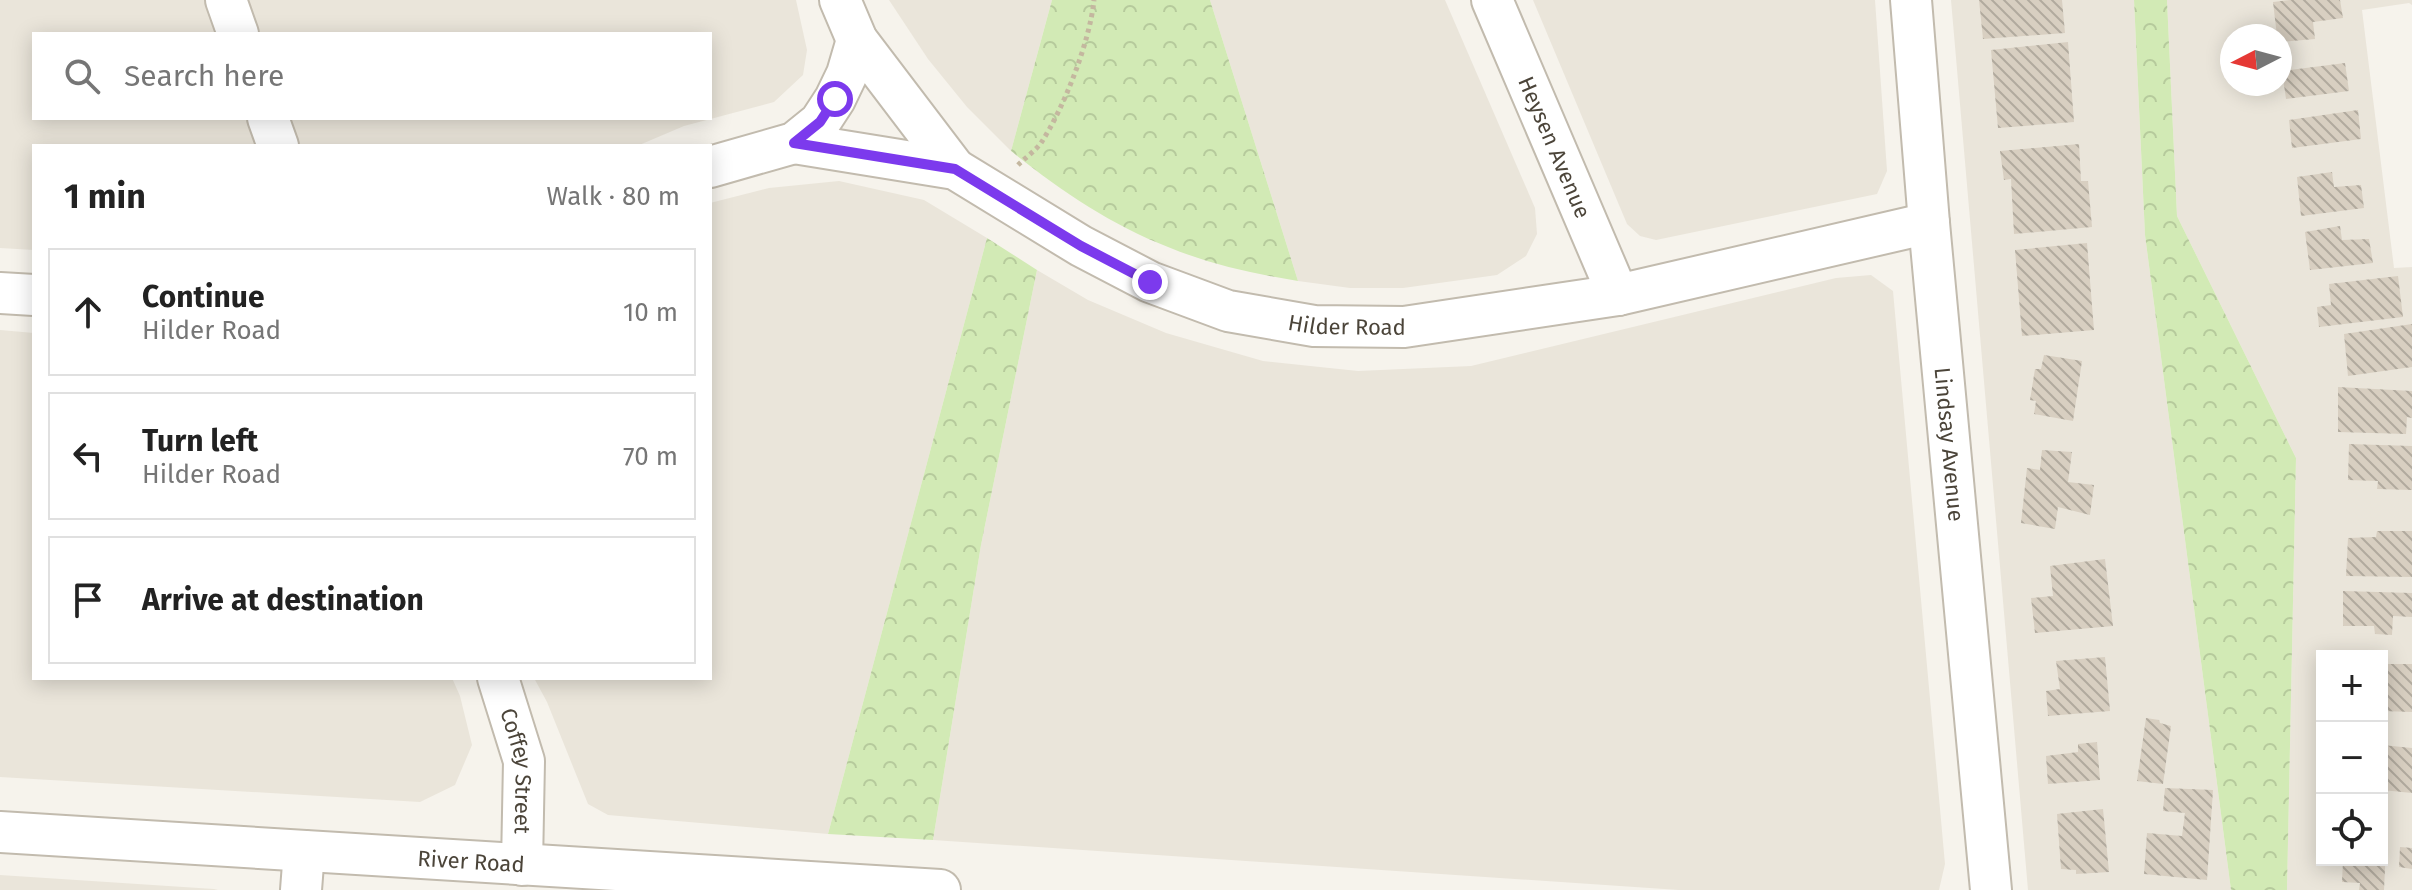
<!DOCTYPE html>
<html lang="en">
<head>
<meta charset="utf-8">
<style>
  body { margin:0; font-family:"Fira Sans",sans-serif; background:#f6f6f6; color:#222 }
  .controls { position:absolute; right:24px; bottom:24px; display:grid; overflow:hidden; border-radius:0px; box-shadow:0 4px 20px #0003 }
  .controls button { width:72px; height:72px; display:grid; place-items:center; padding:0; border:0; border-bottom:2px solid #e0e0e0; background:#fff; color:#222; font:40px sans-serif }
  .compass { position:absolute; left:2220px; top:24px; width:72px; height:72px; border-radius:50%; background:#fff; box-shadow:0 4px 20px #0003; rotate:264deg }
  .stop { position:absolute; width:24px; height:24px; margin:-18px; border:6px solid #7c3aed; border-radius:50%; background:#fff }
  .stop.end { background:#7c3aed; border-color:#fff; box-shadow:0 2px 8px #0008 }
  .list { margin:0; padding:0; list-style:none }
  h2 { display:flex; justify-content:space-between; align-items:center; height:104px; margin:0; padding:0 32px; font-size:34px }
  h2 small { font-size:26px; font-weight:400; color:#767676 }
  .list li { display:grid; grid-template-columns:52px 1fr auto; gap:24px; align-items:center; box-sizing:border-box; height:128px; margin:0 16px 16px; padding:0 16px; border:2px solid #e0e0e0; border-radius:0px }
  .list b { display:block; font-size:30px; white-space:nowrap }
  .list p { margin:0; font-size:26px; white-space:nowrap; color:#767676 }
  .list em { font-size:26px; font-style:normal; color:#767676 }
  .icon { flex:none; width:44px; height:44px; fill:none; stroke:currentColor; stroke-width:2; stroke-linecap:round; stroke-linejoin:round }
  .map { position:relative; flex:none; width:2412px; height:890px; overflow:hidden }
  .search { position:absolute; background:#fff; box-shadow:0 4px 20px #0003; left:32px; top:32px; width:680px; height:88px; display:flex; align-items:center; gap:20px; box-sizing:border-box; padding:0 28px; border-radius:0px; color:#767676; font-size:30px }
  .panel { position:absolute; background:#fff; box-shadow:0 4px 20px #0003; left:32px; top:144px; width:680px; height:536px; border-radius:0px }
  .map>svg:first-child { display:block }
  .residential { fill:#eae5da; fill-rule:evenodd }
  .forest { fill:url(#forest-crowns) }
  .building { fill:url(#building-back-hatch) }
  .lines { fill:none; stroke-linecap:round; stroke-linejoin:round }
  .minor-casing { stroke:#c2bbae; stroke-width:44 }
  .path { stroke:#c4b79f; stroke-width:5; stroke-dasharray:4 4; stroke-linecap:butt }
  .minor { stroke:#fff; stroke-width:40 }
  .route { stroke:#7c3aed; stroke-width:10 }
  .labels { text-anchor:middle; stroke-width:6; stroke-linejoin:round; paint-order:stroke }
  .street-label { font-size:22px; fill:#4b4439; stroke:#fff }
</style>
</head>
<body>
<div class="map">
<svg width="2412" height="890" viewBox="0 0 2412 890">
  <defs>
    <pattern id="forest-crowns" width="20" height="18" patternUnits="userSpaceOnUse" patternTransform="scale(2)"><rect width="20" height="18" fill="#d2eab5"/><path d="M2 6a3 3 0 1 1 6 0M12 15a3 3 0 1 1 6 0" fill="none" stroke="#b6ca9c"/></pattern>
    <pattern id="building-back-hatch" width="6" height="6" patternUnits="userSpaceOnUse" patternTransform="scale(2)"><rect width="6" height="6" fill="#d8cfc1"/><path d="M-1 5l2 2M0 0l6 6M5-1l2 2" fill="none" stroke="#b1aa9e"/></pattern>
  </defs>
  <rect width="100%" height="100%" fill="#f6f3ec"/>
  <g class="residential">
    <path d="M0,0H796L807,50L803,75L774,102L684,126L637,146H34V250L0,248ZM34,34H710V118H34Z"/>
    <polygon points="889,0 1052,0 1011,151 967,107 928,59"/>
    <polygon points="1210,0 1445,0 1535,208 1537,234 1526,256 1497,275 1403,288 1350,288 1298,281"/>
    <polygon points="1533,0 1875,0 1887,171 1877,194 1656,240 1640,236 1627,224"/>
    <polygon points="1951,0 2134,0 2145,235 2231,890 2028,890"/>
    <path d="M2167,0H2412V5L2409,3L2362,10L2394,268L2412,267V890H2287L2296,458L2177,216ZM2232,36H2280V84H2232ZM2322,656H2382V860H2322Z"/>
    <polygon points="839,181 924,200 987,238 828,834 608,815 588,804 547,702 534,678 710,678 710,203 769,188"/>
    <polygon points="1037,270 1088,300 1166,333 1263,361 1358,371 1471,366 1836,278 1871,275 1893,291 1945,864 1939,890 1679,890 933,840 981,545"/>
    <polygon points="0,330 34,333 34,678 452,678 460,696 472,745 455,785 420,802 0,777"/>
    <polygon points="0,875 214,889 218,890 0,890"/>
  </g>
  <g class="forest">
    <path d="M1052,0H1210L1298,281C1254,274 1209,264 1168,247C1111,225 1058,189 1011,151Z"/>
    <polygon points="2134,0 2167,0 2177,216 2296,458 2287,890 2231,890 2145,235"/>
    <polygon points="987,238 1037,270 981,545 933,840 828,834"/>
  </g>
  <g class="building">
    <polygon points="1979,0 2062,0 2065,33 1983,39"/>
    <polygon points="2290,0 2340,0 2343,18 2313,22 2315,39 2280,42 2280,36 2277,36 2273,2"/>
    <polygon points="2068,42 2074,122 1998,128 1991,50"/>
    <polygon points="2345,63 2349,91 2286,99 2282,71"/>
    <polygon points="2358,110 2361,139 2292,148 2289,120"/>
    <polygon points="2079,144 2081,181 2088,181 2092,227 2014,234 2011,179 2004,180 2000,151"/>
    <polygon points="2332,172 2334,187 2361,185 2364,208 2301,216 2297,177"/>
    <polygon points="2340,226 2342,240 2369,239 2373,263 2310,270 2305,232"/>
    <polygon points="2087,243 2094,330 2022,336 2015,250"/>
    <polygon points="2398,276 2403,317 2319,327 2317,307 2331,305 2329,284"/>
    <polygon points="2412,324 2412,367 2348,376 2344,334"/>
    <polygon points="2044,355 2082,361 2073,421 2034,414 2036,401 2030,400 2035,369 2041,369"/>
    <polygon points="2338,387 2412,391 2412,418 2407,417 2406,434 2338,432"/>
    <polygon points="2349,444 2412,446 2412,490 2377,489 2378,481 2348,480"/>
    <polygon points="2042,450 2072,452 2068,482 2094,485 2090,515 2058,507 2055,529 2021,523 2027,468 2040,470"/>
    <polygon points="2377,531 2412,531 2412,577 2346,576 2348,538 2376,537"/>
    <polygon points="2105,559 2113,626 2035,633 2031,598 2053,596 2050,566"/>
    <polygon points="2343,591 2412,593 2412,617 2393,616 2392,635 2375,634 2374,626 2343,626"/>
    <polygon points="2105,657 2110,711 2048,716 2046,691 2060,689 2056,661"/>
    <polygon points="2382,664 2412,664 2412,712 2382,711"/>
    <polygon points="2146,718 2159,720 2160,723 2171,726 2163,784 2137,781"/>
    <polygon points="2097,742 2100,780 2048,784 2046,756 2078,752 2078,744"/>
    <polygon points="2382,745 2412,748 2412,793 2382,790"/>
    <polygon points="2165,788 2213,790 2207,880 2144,874 2147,833 2182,836 2185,813 2163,811"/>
    <polygon points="2103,809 2109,872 2076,874 2076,870 2061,869 2057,814"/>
    <polygon points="2382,847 2386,847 2384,890 2359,890 2360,883 2342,882 2343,860 2382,860"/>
    <polygon points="2400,847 2412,848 2412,869 2399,867"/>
  </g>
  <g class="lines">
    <defs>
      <g id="minor">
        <polyline points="226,0 238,34"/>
        <polyline points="840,0 857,40 955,169"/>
        <path id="s1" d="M1492,0L1618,295"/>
        <path id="s2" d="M1911,0L1929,223L1991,890"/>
        <polyline points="268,118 278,146"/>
        <path id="s3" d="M794,143L955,169L1081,246L1150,282L1228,311L1314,326L1404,327L1618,295L1929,223"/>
        <polyline points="710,167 794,143 820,122 835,99 847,74 857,40"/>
        <polyline points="0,293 34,295"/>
        <path id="s4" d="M498,678L524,761L522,865"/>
        <path id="s5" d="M0,832L940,890"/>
        <polyline points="301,890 304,851"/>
      </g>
    </defs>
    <use href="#minor" class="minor-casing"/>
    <path class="path" d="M1018,165C1025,158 1035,151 1041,143C1064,108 1090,41 1094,0"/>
    <use href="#minor" class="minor"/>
  </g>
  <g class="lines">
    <polyline class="route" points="835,99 820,122 794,143 955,169 1081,246 1150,282"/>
  </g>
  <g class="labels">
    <g class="street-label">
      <text dy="8" stroke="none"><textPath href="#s1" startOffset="160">Heysen Avenue</textPath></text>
      <text dy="8" stroke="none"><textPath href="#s3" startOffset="592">Hilder Road</textPath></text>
      <text dy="8" stroke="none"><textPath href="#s2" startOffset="446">Lindsay Avenue</textPath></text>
      <text dy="8" stroke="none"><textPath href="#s4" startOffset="96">Coffey Street</textPath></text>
      <text dy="8" stroke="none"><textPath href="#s5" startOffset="472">River Road</textPath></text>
    </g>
  </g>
</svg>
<div class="controls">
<button>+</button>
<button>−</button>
<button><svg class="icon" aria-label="locate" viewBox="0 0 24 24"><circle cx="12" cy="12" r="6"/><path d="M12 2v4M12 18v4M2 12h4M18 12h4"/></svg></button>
</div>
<svg class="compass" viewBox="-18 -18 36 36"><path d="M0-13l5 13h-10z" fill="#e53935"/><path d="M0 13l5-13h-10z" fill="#767676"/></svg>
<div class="stop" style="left:835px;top:99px"></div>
<div class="stop end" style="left:1150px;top:282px"></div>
<div class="search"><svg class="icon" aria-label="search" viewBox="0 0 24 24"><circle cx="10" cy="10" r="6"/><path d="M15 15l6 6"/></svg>Search here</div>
<section class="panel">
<h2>1 min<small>Walk · 80 m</small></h2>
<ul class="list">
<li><svg class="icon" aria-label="ahead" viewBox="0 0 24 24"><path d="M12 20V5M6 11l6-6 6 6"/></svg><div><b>Continue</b><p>Hilder Road</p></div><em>10 m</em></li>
<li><svg class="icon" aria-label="left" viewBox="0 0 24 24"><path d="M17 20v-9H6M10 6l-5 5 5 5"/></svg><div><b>Turn left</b><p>Hilder Road</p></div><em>70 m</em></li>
<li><svg class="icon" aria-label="arrive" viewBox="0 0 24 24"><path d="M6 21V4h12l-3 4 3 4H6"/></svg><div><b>Arrive at destination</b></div></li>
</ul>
</section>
</div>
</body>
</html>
